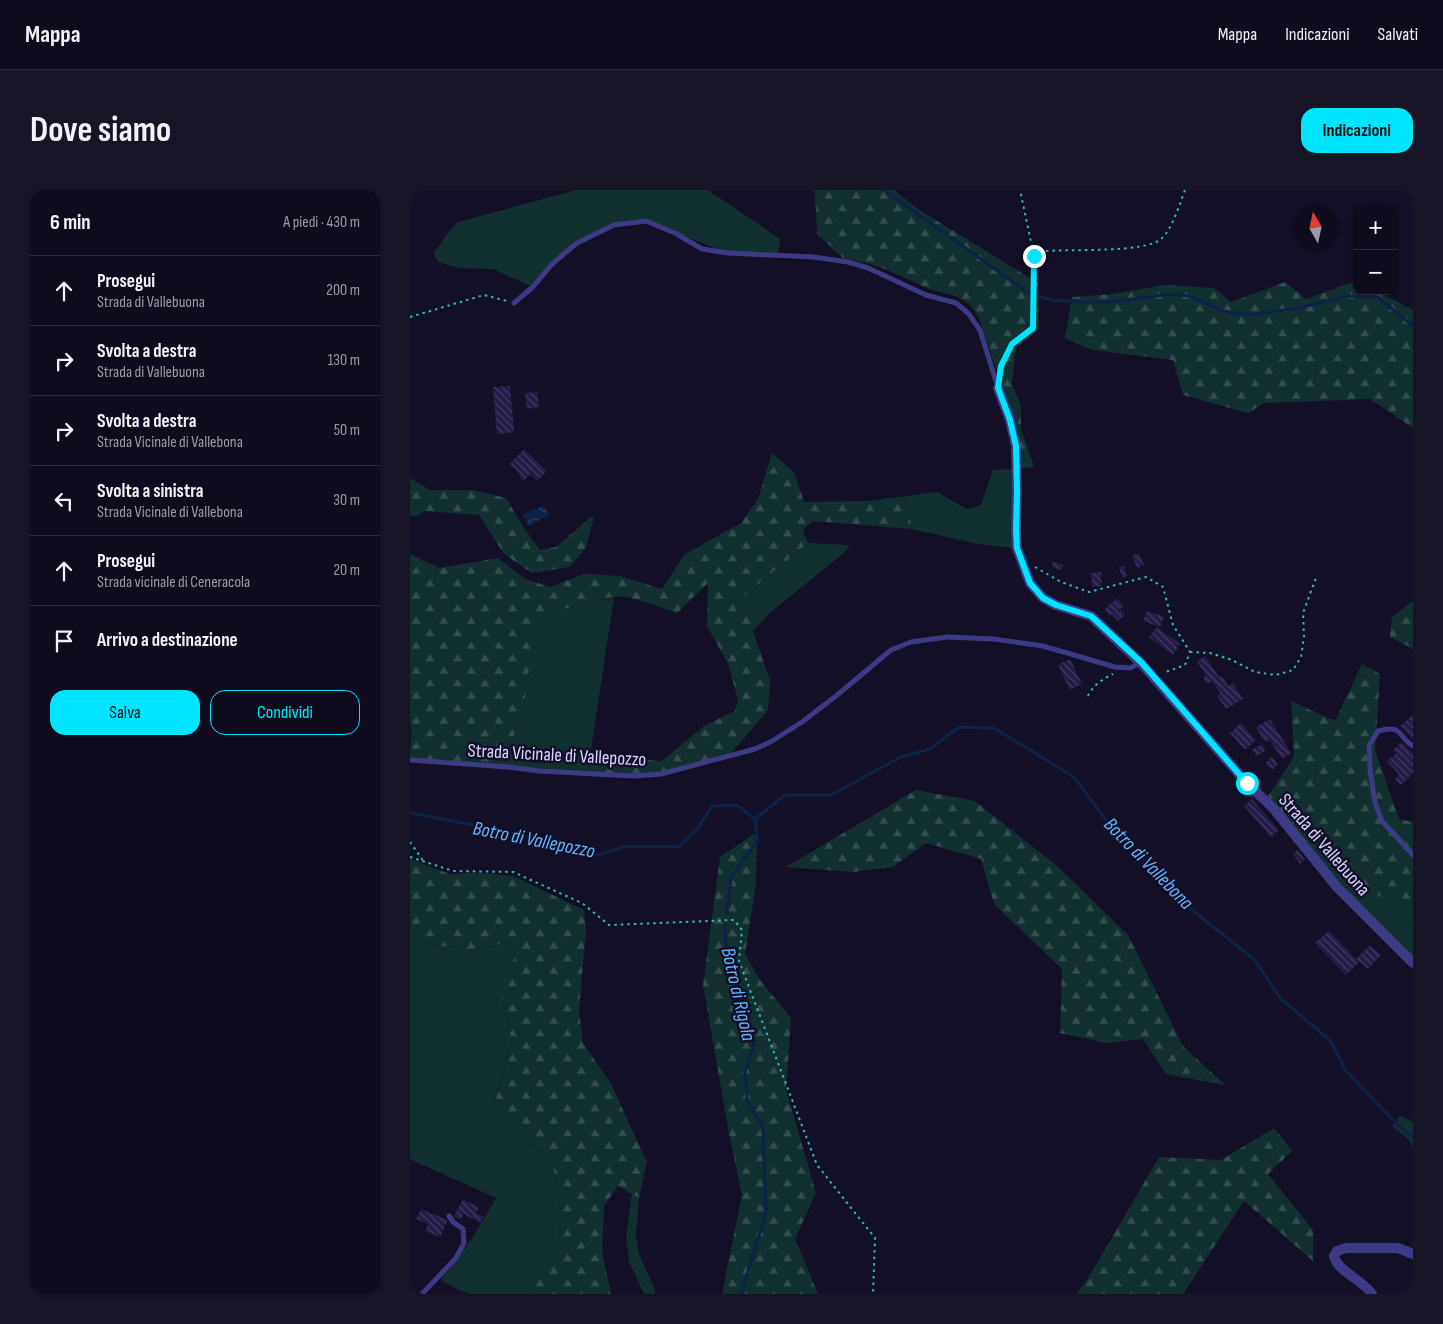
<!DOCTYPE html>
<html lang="it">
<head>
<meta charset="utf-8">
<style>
  body { margin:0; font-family:"Sofia Sans Condensed",sans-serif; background:#171425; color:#f1f3f6 }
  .controls { position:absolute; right:15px; top:15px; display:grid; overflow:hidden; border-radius:10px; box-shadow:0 1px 4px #0004 }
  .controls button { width:45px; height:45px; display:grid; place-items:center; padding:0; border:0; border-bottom:1px solid #2e2b3b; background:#0e0b1c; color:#f1f3f6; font:25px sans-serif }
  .compass { position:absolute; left:883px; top:15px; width:45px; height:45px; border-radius:50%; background:#0e0b1c; box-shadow:0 1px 4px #0004; rotate:351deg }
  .stop { position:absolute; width:15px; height:15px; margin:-11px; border:4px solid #00e5ff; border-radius:50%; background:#fff }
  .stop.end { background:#00e5ff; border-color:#fff; box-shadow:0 1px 5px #0008 }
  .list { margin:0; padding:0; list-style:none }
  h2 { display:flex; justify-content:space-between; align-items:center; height:65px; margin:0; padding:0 20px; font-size:21px }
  h2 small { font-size:16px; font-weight:400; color:#9b9ba3 }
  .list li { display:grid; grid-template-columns:32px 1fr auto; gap:15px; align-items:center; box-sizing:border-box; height:70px; padding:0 20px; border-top:1px solid #2e2b3b }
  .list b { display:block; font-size:19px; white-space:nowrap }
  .list p { margin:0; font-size:16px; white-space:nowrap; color:#9b9ba3 }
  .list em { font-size:16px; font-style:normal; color:#9b9ba3 }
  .actions { display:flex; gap:10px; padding:15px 20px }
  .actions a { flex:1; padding:11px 0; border:1px solid #00e5ff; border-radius:15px; text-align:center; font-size:18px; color:#00e5ff }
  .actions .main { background:#00e5ff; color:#111 }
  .icon { flex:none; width:28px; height:28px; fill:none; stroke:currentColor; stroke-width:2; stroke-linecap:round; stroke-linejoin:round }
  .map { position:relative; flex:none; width:1003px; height:1104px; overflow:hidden; border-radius:15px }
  header { display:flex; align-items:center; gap:30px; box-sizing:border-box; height:70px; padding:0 25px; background:#0e0b1c; border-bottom:1px solid #2e2b3b }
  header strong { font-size:24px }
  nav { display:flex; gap:28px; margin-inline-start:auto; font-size:18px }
  .intro { display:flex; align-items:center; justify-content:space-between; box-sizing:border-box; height:120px; padding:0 30px }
  h1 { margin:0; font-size:35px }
  .button { padding:12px 22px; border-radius:15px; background:#00e5ff; color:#111; font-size:18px; font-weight:700 }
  main { display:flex; gap:30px; padding:0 30px }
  aside { flex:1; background:#0e0b1c; border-radius:15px; box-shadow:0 1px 4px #0004 }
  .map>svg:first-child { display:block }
  .grass { fill:#12302f }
  .forest { fill:url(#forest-firs) }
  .water { fill:url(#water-waves) }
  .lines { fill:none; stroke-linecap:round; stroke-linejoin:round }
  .stream { stroke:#0c2248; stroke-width:3 }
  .building { fill:url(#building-back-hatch) }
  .path { stroke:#2fb8b0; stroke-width:2; stroke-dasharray:2.5 4; stroke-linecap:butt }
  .service { stroke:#3d3a85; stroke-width:5 }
  .minor { stroke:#3d3a85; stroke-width:10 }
  .route { stroke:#00e5ff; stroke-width:6 }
  .labels { text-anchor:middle; stroke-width:5; stroke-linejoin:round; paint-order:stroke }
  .street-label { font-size:19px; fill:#d9d4ff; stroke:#130f26 }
  .water-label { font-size:20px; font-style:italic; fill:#62b6ff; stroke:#130f26 }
</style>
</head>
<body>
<header>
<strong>Mappa</strong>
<nav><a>Mappa</a><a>Indicazioni</a><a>Salvati</a></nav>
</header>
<div class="intro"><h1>Dove siamo</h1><a class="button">Indicazioni</a></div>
<main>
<aside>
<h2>6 min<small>A piedi · 430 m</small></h2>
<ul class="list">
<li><svg class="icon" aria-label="ahead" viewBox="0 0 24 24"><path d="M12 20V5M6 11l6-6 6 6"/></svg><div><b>Prosegui</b><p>Strada di Vallebuona</p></div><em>200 m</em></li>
<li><svg class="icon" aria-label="right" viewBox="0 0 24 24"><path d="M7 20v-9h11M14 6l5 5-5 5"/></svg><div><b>Svolta a destra</b><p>Strada di Vallebuona</p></div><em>130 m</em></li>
<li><svg class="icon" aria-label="right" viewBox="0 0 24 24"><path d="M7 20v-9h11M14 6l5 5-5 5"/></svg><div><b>Svolta a destra</b><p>Strada Vicinale di Vallebona</p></div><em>50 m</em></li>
<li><svg class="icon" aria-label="left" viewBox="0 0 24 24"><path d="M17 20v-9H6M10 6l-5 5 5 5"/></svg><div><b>Svolta a sinistra</b><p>Strada Vicinale di Vallebona</p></div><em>30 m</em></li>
<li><svg class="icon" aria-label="ahead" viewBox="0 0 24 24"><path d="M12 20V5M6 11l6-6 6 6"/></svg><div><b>Prosegui</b><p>Strada vicinale di Ceneracola</p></div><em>20 m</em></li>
<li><svg class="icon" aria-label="arrive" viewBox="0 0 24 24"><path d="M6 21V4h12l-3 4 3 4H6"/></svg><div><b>Arrivo a destinazione</b></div></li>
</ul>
<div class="actions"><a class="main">Salva</a><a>Condividi</a></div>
</aside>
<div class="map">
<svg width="1003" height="1104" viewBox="0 0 1003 1104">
  <defs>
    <pattern id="forest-firs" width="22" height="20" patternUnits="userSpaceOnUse" patternTransform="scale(1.25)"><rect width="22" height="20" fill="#12302f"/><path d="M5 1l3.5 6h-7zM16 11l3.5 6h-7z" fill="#344d4e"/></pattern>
    <pattern id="water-waves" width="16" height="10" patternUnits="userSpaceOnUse" patternTransform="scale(1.25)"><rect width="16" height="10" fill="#0c2248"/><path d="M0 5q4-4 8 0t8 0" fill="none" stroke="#2f4163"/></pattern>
    <pattern id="building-back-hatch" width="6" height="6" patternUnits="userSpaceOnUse" patternTransform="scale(1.25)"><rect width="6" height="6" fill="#241b47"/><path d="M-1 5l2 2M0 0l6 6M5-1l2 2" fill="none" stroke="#433b63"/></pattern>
  </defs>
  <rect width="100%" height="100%" fill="#130f26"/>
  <g class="grass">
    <path d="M166,0H298L370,49L368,65L318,63L236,31L204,35L167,53L123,97L83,79L49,78L28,72L23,63C33,53 37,40 48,32Z"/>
    <polygon points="603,279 601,341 603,358 567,354 502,339 496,306 527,302 557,319 571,315 583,280"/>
    <polygon points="398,353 440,355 435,362 361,422 343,441 329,410"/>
    <polygon points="204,408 180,566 179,583 98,577 99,557 113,524 125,428 184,410"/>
    <polygon points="915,676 990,718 1003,735 1003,771"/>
    <path d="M0,743L22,755L66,760L99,752L109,764L91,805L102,851L83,918L106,930L115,950L142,969L150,1022L148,1057L122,1101V1104H59L37,1094L31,1089C55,1062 68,1039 86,1008L0,969Z"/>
    <polygon points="990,926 1003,932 1003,957 998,949 982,936"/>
    <polygon points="222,1004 229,1008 226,1046 229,1064 245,1099 245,1104 234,1104 219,1072 216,1046"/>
  </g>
  <g class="forest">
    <polygon points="402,0 484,0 511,21 628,93 629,139 606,158 602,194 611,217 611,239 624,277 611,278 597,210 568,126 559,114 546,106 519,99 482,82 461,74 433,68 407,44 405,3"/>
    <polygon points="945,91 947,92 947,101 966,101 1003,120 1003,238 960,209 854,213 838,223 773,205 763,170 682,160 655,148 662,107 704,104 753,95 804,98 821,112 875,92 896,109"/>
    <path d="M362,263L384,282L394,312L457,311L496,306L502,339L402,331L393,340L398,353L329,410L339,430L360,490L358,520L319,566L251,584L179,583L180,566L252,571L294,536L325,521L328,510L318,474L297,436L298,393L267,423C250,417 233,410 215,407C194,404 147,422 126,428L113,524L99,557L98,577L0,570C0,556 3,544 0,531V364L30,378L88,368L115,389L140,397L174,384L210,386L252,399L274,365L331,333L348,309Z"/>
    <polygon points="0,288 20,300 63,300 96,308 114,338 130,360 146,357 180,328 184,327 176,357 160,377 122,383 94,364 69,325 15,321 6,326 0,325"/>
    <polygon points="1003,411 1003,459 980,447 982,427"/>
    <polygon points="952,474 970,484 965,560 989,629 1003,632 1003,735 990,718 915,676 858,606 884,567 881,511 925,531"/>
    <polygon points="506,600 565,611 646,675 718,745 773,856 815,895 756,884 733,849 696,853 650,843 652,779 584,714 571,669 516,653 483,677 442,682 376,677"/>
    <polygon points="347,642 346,694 335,764 350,790 381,828 376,899 406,1003 385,1049 408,1104 312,1104 332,1005 319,943 293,795 310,667"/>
    <polygon points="0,669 40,684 72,683 103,686 174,720 176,740 169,820 173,853 201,894 237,972 229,1008 208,996 194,1016 192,1062 201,1104 122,1104 122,1101 148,1057 150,1022 142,969 115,950 106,930 83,919 102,851 91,805 94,782 108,764 99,752 66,760 22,755 0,743"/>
    <polygon points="864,938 882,961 858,984 903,1040 903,1071 834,1011 773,1104 667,1104 680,1085 749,967 811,970"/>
  </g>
  <polygon class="water" points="134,315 139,325 119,336 113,325"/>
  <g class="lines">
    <g class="stream">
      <polyline points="474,0 620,104 643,110 674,112 698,112 761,104 779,106 813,121 838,125 888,118 939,106 968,107 1003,136"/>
      <polyline points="0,623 69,636 188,665 213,657 269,657 288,638 302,616 327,615 345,629"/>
      <polyline points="345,629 375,605 421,605 491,567 520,559 549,537 584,538 664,587 711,650 762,693 777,716 844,769 871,809 921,851 936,881 983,930 1003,948"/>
      <polyline points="317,723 321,688 348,650 345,629"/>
      <polyline points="315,735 316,758 335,815 344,854 335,882 337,910 353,938 356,1023 331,1104"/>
    </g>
  </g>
  <g class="building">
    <polygon points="100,196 104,242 87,244 83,197"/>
    <polygon points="127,202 129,217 117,219 115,203"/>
    <polygon points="114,259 137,281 127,291 120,284 114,291 109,287 111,285 100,274"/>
    <polygon points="729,363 734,375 727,378 722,366"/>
    <polygon points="643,371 653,375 651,380 642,377"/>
    <polygon points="714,376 717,386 712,388 709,377"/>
    <polygon points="691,382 692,396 682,397 681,383"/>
    <polygon points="707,408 714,416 710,419 715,425 708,431 702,424 700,426 694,420"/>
    <polygon points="737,421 754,427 750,437 733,431"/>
    <polygon points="747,437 770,454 763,465 739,447"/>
    <polygon points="795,466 809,487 812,486 818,496 823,493 833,509 816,519 807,506 810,503 802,491 797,494 793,488 796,486 787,471"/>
    <polygon points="660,469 672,494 660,500 648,475"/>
    <polygon points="1003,525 1003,550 990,536"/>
    <polygon points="860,529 881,563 872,569 860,550 855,552 846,537"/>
    <polygon points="831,533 846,550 835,560 820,543"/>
    <polygon points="992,552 1003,563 1003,583 991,595 985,589 989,585 977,571 986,564 983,560"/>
    <polygon points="852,554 856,560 847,566 842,560"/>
    <polygon points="862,567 868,574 862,580 855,573"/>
    <polygon points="842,609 869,640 861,647 834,616"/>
    <polygon points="888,660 895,670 890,674 883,664"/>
    <polygon points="919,741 946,769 960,755 971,765 958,779 949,772 936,785 905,753"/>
    <polygon points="53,1009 69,1018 66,1023 74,1027 70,1033 54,1024 50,1030 44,1026"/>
    <polygon points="11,1019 38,1030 30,1047 15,1041 18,1034 6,1029"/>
  </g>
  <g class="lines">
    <g class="path">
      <path d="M624,66L636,61C659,59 736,63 751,49C762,40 770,13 775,0"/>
      <polyline points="0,127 74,105 97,111"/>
      <polyline points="590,180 601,154 623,138 624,66 610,0"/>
      <polyline points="625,377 651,392 679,402 736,387 753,397 763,435 780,462 775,475 753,483"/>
      <polyline points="780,462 800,463 822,470 845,482 866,485 883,480 891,467 894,447 893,423 906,388"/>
      <path d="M678,506C682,496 694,488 703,484"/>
      <polyline points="0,652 14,672"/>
      <polyline points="0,667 43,681 103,682 172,713 199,735 324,730 332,740 329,771 407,975 465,1048 463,1104"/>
    </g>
    <g class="service">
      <polyline points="104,113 123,97 142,74 167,53 204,35 236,31 265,43 292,59 318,63 403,67 438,72 458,78 516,105 546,113 558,123 570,140 588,198"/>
      <path d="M1003,556C987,547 994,534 968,541L959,556L960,580L965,613L972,631L1003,665"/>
      <polyline points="0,570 98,577 129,581 224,586 251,584 345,559 362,551 392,532 426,506 481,460 501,452 537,447 584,449 633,456 705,477 720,478 730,473"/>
      <polyline points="12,1104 46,1068 54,1053 53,1039 43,1032 39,1026"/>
    </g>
    <g class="minor">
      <polyline points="588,198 600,230 606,256 607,302 606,340 607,358 620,393 633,408 646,415 681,426 731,473 837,593 864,619 927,697 1003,773"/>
      <path d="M962,1104C953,1090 927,1081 924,1066L927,1061L936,1058H988L1003,1064"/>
    </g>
  </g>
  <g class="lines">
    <polyline class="route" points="624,66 623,138 602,154 591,176 588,198 600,230 606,256 607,302 606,340 607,358 620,393 633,408 646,415 681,426 731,472 837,593"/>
  </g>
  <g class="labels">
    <g class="street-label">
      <text transform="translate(147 564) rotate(3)" y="7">Strada Vicinale di Vallepozzo</text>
      <text transform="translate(915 654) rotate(49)" y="7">Strada di Vallebuona</text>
    </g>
    <g class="water-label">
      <text transform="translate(124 649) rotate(11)" y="7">Botro di Vallepozzo</text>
      <text transform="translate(739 673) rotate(46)" y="7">Botro di Vallebona</text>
      <text transform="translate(329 804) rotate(77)" y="7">Botro di Rigola</text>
    </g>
  </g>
</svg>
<div class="controls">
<button>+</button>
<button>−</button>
</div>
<svg class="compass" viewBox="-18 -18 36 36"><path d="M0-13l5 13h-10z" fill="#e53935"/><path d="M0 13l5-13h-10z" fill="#9b9ba3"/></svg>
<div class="stop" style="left:837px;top:593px"></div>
<div class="stop end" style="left:624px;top:66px"></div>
</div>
</main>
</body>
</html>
